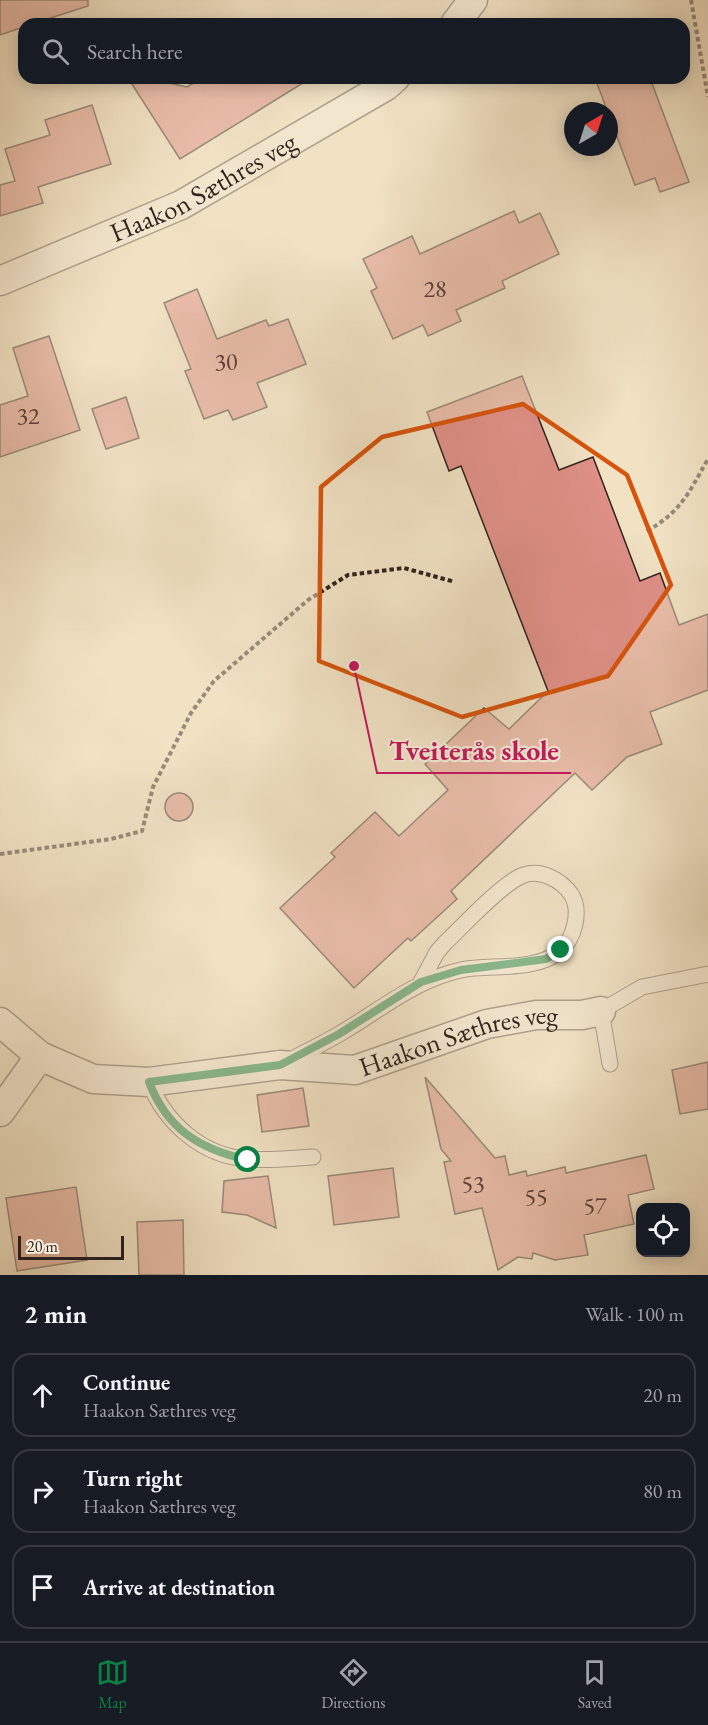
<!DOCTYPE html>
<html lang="en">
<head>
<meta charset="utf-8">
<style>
  body { margin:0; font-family:"EB Garamond",serif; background:#242831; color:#f1f3f6 }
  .controls { position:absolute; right:18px; bottom:18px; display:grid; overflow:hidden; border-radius:12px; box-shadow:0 3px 15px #0003 }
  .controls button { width:54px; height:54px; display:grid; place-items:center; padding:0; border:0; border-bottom:2px solid #363941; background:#171b24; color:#f1f3f6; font:30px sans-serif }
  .compass { position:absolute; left:564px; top:102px; width:54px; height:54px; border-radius:50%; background:#171b24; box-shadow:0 3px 15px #0003; rotate:39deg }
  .scale { position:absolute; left:18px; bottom:15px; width:106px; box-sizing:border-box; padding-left:6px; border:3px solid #30231e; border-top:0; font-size:16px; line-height:21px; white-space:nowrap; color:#30231e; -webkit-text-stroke:4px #f6ecd9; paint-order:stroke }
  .stop { position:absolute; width:18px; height:18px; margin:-14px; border:4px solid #0b8043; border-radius:50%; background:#fff }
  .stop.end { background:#0b8043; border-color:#fff; box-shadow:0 2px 6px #0008 }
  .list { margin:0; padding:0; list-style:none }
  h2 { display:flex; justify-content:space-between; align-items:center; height:78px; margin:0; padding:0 24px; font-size:26px }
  h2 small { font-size:20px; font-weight:400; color:#9ea1a6 }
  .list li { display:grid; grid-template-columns:39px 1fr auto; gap:18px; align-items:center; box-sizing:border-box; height:84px; margin:0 12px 12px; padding:0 12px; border:2px solid #363941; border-radius:18px }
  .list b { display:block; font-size:22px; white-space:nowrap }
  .list p { margin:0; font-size:20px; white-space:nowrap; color:#9ea1a6 }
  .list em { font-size:20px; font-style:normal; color:#9ea1a6 }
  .icon { flex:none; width:33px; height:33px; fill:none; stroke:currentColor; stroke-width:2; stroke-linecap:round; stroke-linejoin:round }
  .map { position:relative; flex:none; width:708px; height:1275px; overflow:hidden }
  .search { position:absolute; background:#171b24; box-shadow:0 3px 15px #0003; left:18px; right:18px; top:18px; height:66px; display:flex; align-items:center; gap:15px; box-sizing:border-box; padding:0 21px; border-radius:18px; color:#9ea1a6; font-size:22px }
  .sheet { height:366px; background:#171b24 }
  nav { display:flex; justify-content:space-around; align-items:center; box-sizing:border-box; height:84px; border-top:2px solid #363941; background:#171b24; font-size:16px; color:#9ea1a6 }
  nav a { display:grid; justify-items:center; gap:3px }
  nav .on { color:#0b8043 }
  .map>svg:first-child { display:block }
  .building { fill:#df9087; stroke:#30231e; stroke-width:1.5 }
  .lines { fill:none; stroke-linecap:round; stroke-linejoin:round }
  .lane-casing { stroke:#605348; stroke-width:17 }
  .street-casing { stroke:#605348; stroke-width:31 }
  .path { stroke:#30231e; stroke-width:4; stroke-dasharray:4.5 3; stroke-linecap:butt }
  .lane { stroke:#f6ecd9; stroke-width:15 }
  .street { stroke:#f6ecd9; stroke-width:28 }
  .route { stroke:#0b8043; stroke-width:8 }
  .marked { fill:none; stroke:#d6540e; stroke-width:4.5; stroke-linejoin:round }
  .labels { text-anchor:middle; stroke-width:4.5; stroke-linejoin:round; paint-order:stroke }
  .number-label { font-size:24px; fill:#5c3e38 }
  .street-label { font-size:27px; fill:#30231e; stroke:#f6ecd9 }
  .leader { fill:none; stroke:#c2185b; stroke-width:2 }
  .callout-dot { fill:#c2185b; stroke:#f6ecd9; stroke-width:2 }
  .callout-label { font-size:28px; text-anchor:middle; font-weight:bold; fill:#c2185b; stroke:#f6ecd9; stroke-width:4.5; stroke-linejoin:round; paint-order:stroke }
</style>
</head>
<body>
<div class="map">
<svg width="708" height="1275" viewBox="0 0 708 1275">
  <rect width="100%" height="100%" fill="#f1e2c4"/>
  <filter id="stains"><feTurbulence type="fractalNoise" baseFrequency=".00333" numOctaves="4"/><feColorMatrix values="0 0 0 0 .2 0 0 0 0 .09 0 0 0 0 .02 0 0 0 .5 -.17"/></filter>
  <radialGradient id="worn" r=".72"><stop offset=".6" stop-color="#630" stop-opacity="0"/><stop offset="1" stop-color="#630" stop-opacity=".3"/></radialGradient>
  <g class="building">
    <polygon points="0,0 88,0 88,6 32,24 24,24 24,27 0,35"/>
    <polygon points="128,78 146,78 187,87 202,78 311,78 180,159"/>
    <polygon points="595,78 650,78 689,182 660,192 655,178 635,185"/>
    <polygon points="92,105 111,164 38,187 43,203 0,216 0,185 15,181 5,149 50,135 45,120"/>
    <polygon points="514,211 519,223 540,213 559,254 502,281 505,288 456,310 461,321 428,336 423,325 393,339 371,291 377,288 363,259 412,236 420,254"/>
    <polygon points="197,289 217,339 266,320 269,326 288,319 306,364 257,383 267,407 233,420 228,410 204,419 185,371 191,369 164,303"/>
    <polygon points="49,336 80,430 0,457 0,405 28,396 13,348"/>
    <polygon points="522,376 559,470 593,457 640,581 660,573 679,625 708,614 708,690 650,712 662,744 627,757 592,790 575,773 451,891 457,899 411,941 408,938 354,988 280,908 335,857 331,853 375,812 399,836 448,790 425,764 484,708 509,729 548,691 461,466 449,471 427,412"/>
    <polygon points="126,397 139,438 106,449 92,409"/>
    <circle cx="179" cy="807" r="14"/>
    <polygon points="708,1062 708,1109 680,1114 672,1070"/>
    <polygon points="425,1077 495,1158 505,1156 509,1175 526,1171 527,1176 565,1167 566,1173 646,1155 654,1189 628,1195 634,1224 584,1235 588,1255 555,1260 533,1253 532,1259 518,1257 498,1270 482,1208 455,1214 444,1162 451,1161 441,1149"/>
    <polygon points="303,1088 309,1126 262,1132 257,1095"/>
    <polygon points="393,1168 399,1217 334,1225 328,1176"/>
    <polygon points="268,1176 276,1228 247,1215 222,1212 224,1181"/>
    <polygon points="76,1187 87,1260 17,1271 6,1198"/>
    <polygon points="183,1220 184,1275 139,1275 137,1222"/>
  </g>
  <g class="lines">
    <defs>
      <g id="lane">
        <path d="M288,1061C306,1052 324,1043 341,1033C380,1010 415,980 461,970C490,964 534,972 559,952C574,940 582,911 571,894C561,880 541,869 524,875C504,881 461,928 445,943L437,952L421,982"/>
        <polyline points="610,1064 601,1011 642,987 708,974"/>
        <path d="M149,1082C165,1122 202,1157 249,1159C270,1161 292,1158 313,1157"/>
      </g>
      <g id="street">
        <polyline points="455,24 473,0"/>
        <path id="s1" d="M0,281L181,205L386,86L395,78"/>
        <path id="s2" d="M0,1022L40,1056L93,1079L149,1082L280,1065L355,1070L487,1024L536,1015H582L601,1011"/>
        <polyline points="0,1112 40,1056"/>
      </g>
    </defs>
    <use href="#lane" class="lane-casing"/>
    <use href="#street" class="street-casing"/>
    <g class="path">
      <polyline points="691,0 708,97"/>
      <path d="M647,531C682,511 689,492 708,459"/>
      <polyline points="0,854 111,839 142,831 153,787 191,713 214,681 308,600 348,575 404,568 455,582"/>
    </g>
    <use href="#lane" class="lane"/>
    <use href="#street" class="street"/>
  </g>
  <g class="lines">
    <path class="route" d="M248,1160C199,1149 167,1129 149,1082L280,1065L339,1034L421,982L461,970L546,959L561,950"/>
  </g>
  <path d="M0 0H708V1275H0ZM523,404L627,475L671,585L608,676L462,717L319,661L321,487L382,437Z" fill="#f1e2c4" fill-opacity=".55" fill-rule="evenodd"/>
  <path class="marked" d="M523,404L627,475L671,585L608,676L462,717L319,661L321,487L382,437Z"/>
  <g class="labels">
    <g class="number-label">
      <text x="435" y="297">28</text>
      <text x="226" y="370">30</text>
      <text x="28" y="424">32</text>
      <text x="473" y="1192">53</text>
      <text x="536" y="1205">55</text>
      <text x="595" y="1214">57</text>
    </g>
    <g class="street-label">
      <text dy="9" stroke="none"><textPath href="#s1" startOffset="224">Haakon Sæthres veg</textPath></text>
      <text dy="9" stroke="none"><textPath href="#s2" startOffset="482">Haakon Sæthres veg</textPath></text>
    </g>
  </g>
  <path class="leader" d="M354 666L377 773H571"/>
  <circle class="callout-dot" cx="354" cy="666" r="6"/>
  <g class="callout-label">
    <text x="474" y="760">Tveiterås skole</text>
  </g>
  <rect width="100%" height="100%" filter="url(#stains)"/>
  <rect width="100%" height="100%" fill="url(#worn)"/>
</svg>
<div class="controls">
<button><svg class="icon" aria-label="locate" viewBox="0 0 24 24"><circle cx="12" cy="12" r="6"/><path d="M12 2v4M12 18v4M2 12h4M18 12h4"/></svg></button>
</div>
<svg class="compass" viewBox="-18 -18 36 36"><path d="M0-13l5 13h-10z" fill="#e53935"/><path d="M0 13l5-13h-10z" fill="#9ea1a6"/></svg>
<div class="scale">20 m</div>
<div class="stop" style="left:248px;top:1160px"></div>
<div class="stop end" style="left:561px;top:950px"></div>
<div class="search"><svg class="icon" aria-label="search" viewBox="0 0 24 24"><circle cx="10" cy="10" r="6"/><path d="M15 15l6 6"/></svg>Search here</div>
</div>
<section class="sheet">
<h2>2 min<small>Walk · 100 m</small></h2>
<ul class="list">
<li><svg class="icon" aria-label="ahead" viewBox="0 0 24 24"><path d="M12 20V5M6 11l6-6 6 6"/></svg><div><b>Continue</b><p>Haakon Sæthres veg</p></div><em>20 m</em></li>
<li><svg class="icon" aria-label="right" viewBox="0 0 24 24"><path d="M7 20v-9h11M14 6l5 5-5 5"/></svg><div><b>Turn right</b><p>Haakon Sæthres veg</p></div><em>80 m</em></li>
<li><svg class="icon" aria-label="arrive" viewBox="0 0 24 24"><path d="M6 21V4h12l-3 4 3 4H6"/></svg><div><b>Arrive at destination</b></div></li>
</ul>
</section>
<nav>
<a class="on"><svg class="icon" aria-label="map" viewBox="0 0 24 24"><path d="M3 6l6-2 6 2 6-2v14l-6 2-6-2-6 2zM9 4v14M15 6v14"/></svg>Map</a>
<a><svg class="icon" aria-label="directions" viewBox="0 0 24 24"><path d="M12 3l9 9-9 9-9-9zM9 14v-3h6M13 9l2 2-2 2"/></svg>Directions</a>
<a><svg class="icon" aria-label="saved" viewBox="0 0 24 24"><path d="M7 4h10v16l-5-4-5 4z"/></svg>Saved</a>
</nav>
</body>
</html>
